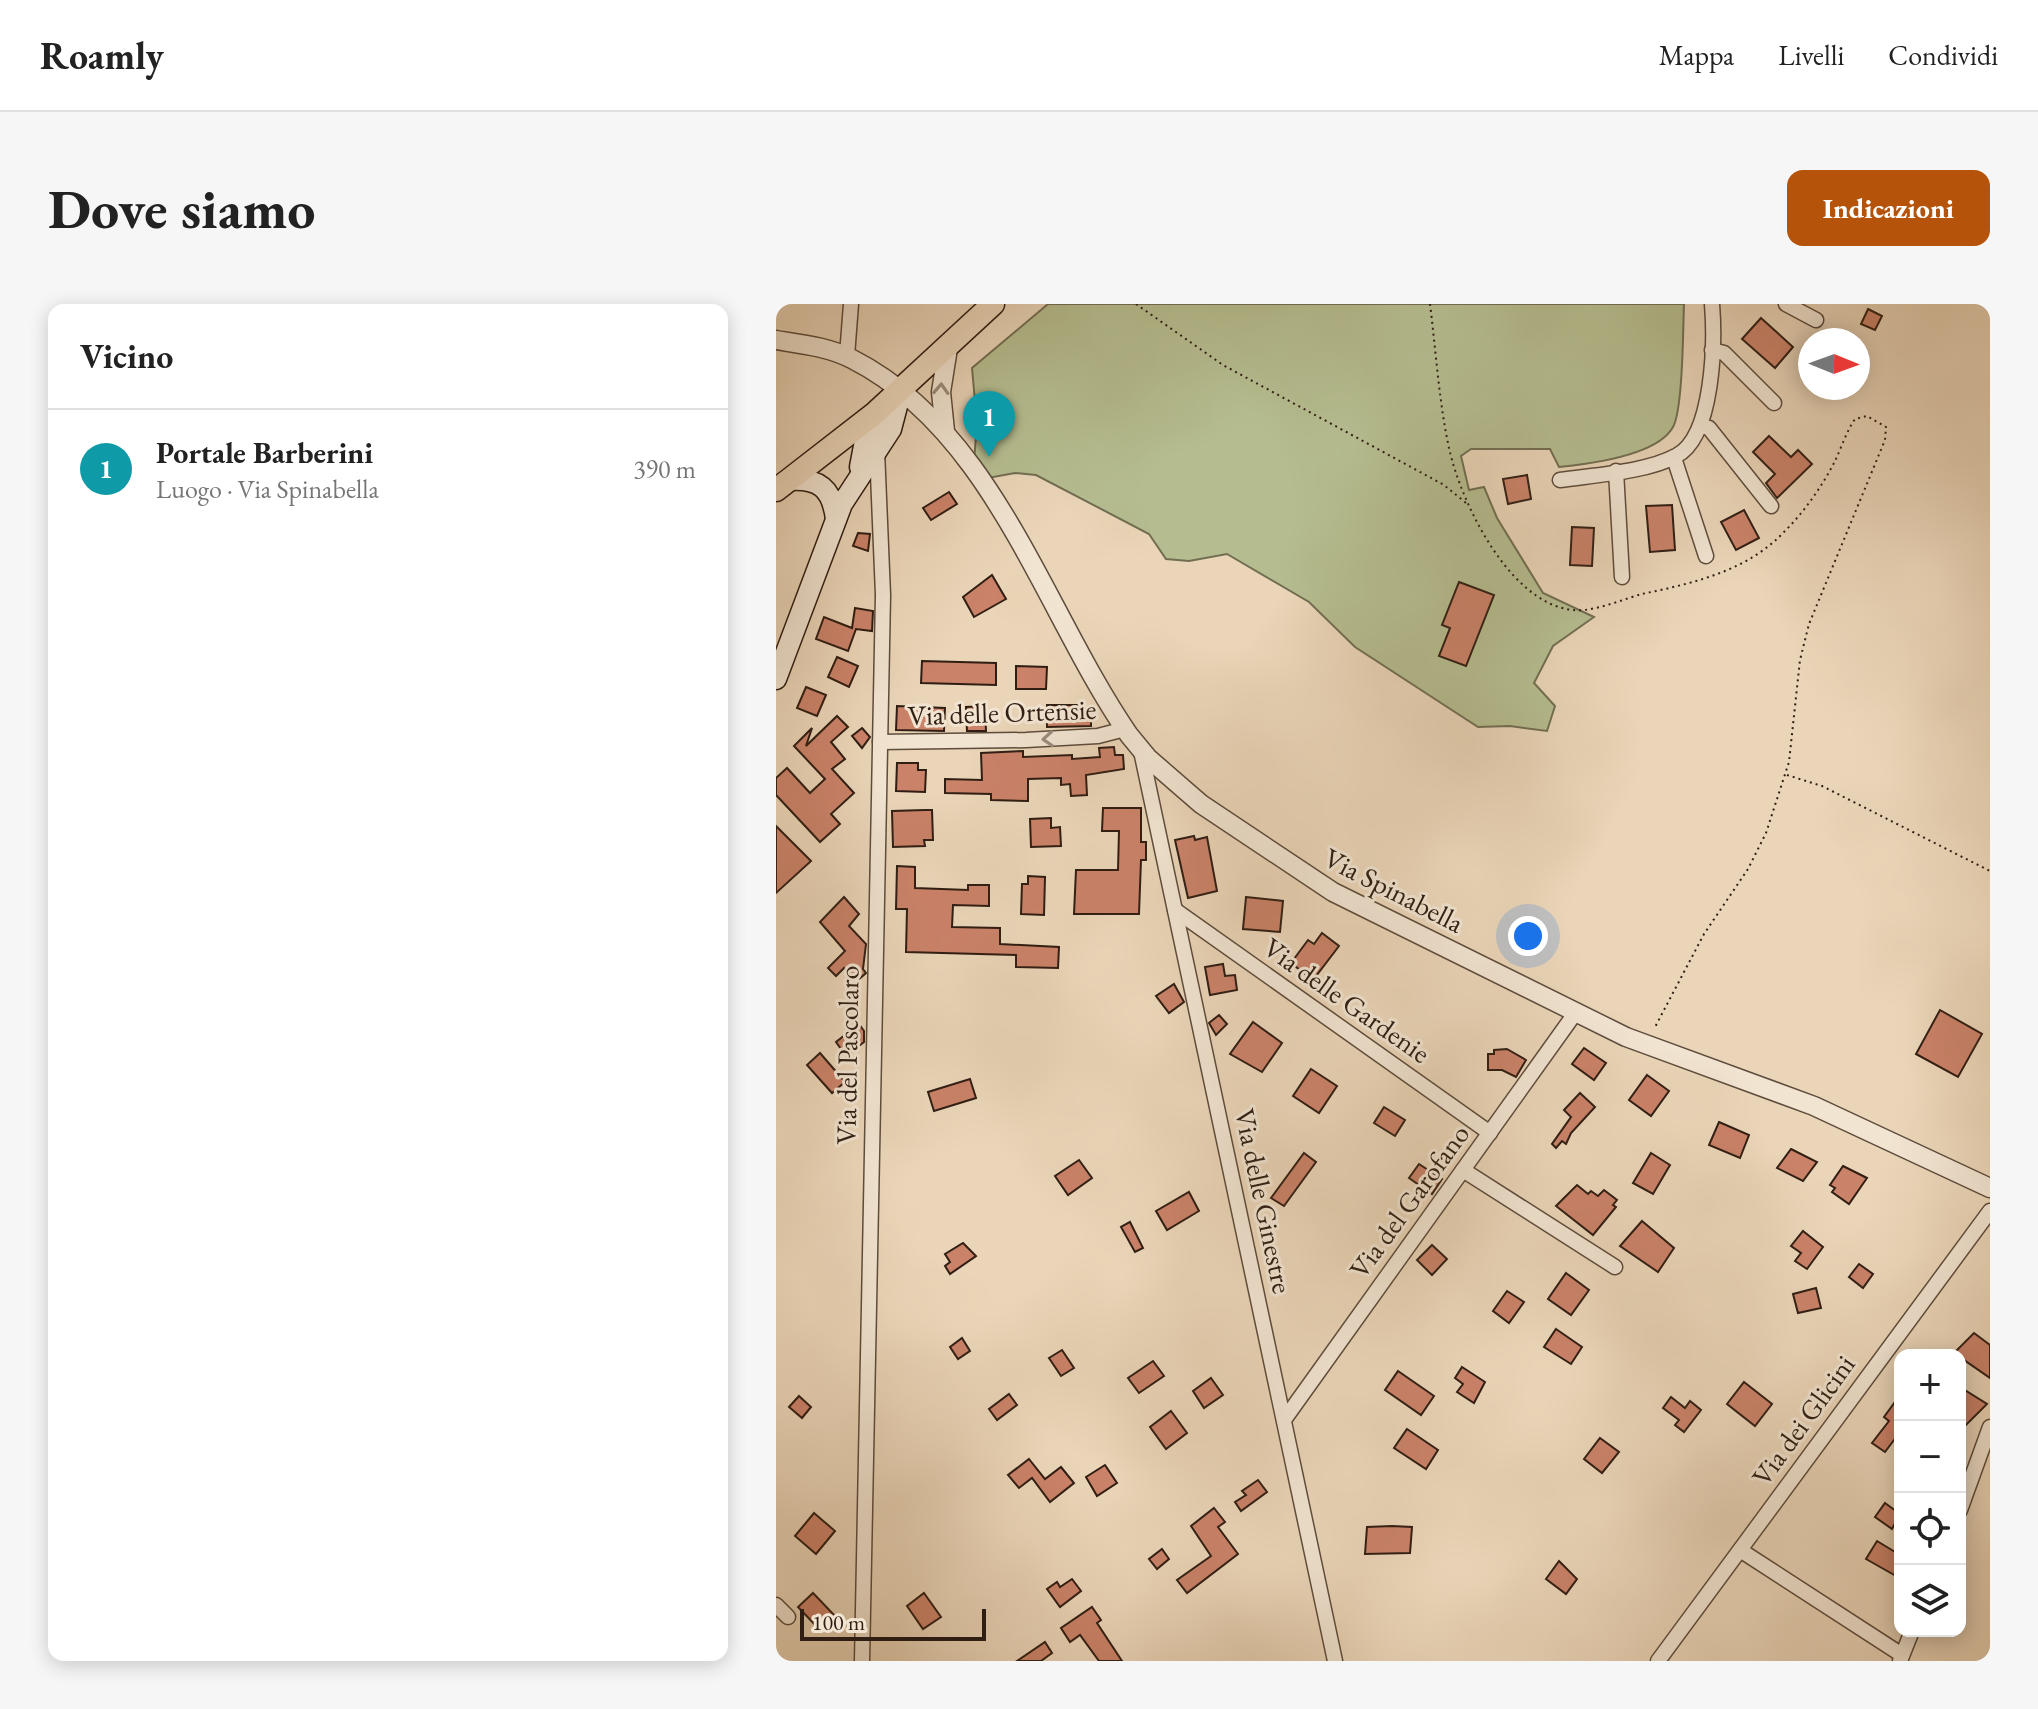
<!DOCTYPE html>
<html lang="it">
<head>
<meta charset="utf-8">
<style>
  body { margin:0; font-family:"EB Garamond",serif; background:#f6f6f6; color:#222 }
  .controls { position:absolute; right:24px; bottom:24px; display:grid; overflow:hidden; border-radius:16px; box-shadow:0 4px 20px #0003 }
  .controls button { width:72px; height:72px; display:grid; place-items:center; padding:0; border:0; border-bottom:2px solid #e0e0e0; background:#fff; color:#222; font:40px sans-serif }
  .compass { position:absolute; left:1022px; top:24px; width:72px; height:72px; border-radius:50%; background:#fff; box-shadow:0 4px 20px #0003; rotate:91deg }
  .scale { position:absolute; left:24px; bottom:20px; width:186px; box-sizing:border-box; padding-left:8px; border:4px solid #301e13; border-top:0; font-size:22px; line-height:28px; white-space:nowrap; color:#301e13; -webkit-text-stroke:6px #f1e4d1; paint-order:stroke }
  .you { position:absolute; left:752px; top:632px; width:28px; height:28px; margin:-20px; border:6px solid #fff; border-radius:50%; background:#1a73e8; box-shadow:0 0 0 12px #1a73e833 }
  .badge { display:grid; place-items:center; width:52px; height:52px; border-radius:50%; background:#b45309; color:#fff; font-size:26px; font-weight:700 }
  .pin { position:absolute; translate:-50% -66px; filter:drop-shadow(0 2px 4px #0008) }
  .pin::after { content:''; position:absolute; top:42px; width:28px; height:24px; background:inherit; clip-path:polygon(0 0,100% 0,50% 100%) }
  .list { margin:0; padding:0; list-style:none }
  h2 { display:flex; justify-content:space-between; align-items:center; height:104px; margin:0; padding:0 32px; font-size:34px }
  h2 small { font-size:26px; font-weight:400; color:#767676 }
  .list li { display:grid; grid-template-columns:52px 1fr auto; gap:24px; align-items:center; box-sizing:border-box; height:120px; padding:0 32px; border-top:2px solid #e0e0e0 }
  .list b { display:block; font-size:30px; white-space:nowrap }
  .list p { margin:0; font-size:26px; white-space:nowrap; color:#767676 }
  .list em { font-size:26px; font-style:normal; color:#767676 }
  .icon { flex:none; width:44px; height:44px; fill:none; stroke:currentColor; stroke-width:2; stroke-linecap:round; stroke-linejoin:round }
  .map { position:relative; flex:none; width:1214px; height:1357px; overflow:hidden; border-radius:16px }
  header { display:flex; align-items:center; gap:48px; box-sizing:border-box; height:112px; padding:0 40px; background:#fff; border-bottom:2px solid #e0e0e0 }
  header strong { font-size:38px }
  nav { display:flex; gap:44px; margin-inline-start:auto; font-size:28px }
  .intro { display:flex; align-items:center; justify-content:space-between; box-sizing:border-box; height:192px; padding:0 48px }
  h1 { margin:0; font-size:56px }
  .button { padding:20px 36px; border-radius:16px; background:#b45309; color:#fff; font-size:28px; font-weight:700 }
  main { display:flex; gap:48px; padding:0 48px }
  aside { flex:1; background:#fff; border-radius:16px; box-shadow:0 4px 20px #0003 }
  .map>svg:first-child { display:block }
  .green { fill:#b5bd90; stroke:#726e52; stroke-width:2 }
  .building { fill:#ca8269; stroke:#301e13; stroke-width:2 }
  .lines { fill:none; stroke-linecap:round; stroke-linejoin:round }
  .minor-casing { stroke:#5e4c3c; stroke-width:17 }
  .tertiary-casing { stroke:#5e4c3c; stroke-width:21 }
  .secondary-casing { stroke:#301e13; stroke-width:23 }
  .primary-casing { stroke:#301e13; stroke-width:25 }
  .path { stroke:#301e13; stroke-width:2; stroke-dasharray:2 4; stroke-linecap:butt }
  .minor { stroke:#f1e4d1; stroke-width:14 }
  .tertiary { stroke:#f1e4d1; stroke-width:18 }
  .secondary { stroke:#f1e4d1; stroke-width:20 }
  .primary { stroke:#ead5b8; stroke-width:22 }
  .oneway { stroke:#9a8b7c }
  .labels { text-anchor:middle; stroke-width:6; stroke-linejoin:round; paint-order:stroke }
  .street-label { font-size:28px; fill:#301e13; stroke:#f1e4d1 }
</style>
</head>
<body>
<header>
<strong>Roamly</strong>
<nav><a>Mappa</a><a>Livelli</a><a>Condividi</a></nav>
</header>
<div class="intro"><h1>Dove siamo</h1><a class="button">Indicazioni</a></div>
<main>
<aside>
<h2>Vicino<small></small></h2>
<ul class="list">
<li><span class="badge" style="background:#0f9aa8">1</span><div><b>Portale Barberini</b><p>Luogo · Via Spinabella</p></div><em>390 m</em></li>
</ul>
</aside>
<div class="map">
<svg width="1214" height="1357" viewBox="0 0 1214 1357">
  <rect width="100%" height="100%" fill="#ead5b8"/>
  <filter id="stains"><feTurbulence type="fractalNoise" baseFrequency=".0025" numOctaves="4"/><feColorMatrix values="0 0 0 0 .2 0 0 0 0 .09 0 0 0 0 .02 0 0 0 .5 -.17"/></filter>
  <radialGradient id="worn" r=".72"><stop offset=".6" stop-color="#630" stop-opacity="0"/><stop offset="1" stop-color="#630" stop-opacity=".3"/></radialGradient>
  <path class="green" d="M272,0H908C907,24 907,105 897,123C881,152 813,160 783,163L774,145H695L685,152L693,186L708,183L721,214L767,289L818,313L777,342L758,379L779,402L771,427L734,422L702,423L579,343L533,298L451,250L413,257L390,255L373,230L260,171L239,169L212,174L198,157L201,120L196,64Z"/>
  <g class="building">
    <polygon points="1092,5 1106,12 1099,26 1085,20"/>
    <polygon points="985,14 1017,43 999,64 966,35"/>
    <polygon points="993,132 1015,153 1022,146 1036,160 1001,194 990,179 999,170 977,148"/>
    <polygon points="751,171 755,195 732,200 727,175"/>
    <polygon points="173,188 181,200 155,216 147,204"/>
    <polygon points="896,201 899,246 874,248 870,202"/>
    <polygon points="968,206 983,234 960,246 945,218"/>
    <polygon points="796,223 818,224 816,262 794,261"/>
    <polygon points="82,229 94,230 92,247 77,242"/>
    <polygon points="216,271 230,295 198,313 187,293"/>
    <polygon points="683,278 718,291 690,362 663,352 674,324 666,321"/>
    <polygon points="79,304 97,307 96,327 80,325 72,347 40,335 48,313 76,324"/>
    <polygon points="61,353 82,362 73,383 52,373"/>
    <polygon points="146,357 220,359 220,381 145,379"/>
    <polygon points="240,362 271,363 270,385 240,385"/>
    <polygon points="30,383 50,391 41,412 21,404"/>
    <polygon points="271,401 303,401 303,407 315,407 315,422 271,423"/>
    <polygon points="121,402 169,404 168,427 120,426"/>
    <polygon points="209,402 210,427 191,427 190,403"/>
    <polygon points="61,412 72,423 55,438 69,455 56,465 78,489 55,510 64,520 44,538 0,491 0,474 11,464 34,489 49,475 18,442 36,424 30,442"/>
    <polygon points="86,424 94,433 86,444 76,432"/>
    <polygon points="338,443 339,451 347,451 348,465 310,471 311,491 295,492 294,480 285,481 285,474 252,475 252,497 215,496 215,490 169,489 169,475 206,476 205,449 247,447 247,453 296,451 296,455 324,453 323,444"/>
    <polygon points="121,459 142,459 142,466 150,466 149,488 120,487"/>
    <polygon points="327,504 365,504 365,538 370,538 370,556 365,556 363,610 298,610 300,566 342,566 343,527 326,527"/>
    <polygon points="149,506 156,506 157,536 148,536 149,542 117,543 116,507"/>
    <polygon points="275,514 275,524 284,523 285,542 255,543 254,515"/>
    <polygon points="0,522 35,557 0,589"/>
    <polygon points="418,532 419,536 431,533 441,587 412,594 399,536"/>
    <polygon points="121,562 139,563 139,584 192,586 192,581 213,581 213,602 177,601 176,623 224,624 224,640 283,643 282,664 240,663 240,651 130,648 131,605 120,605"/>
    <polygon points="252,572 269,573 268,611 245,610 246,580 252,580"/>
    <polygon points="68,593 83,610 73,622 90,640 87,665 90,669 81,677 68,664 60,672 52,664 69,647 44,618"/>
    <polygon points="470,593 507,597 504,628 467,625"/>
    <polygon points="546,629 563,642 537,676 515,659 532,636 538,640"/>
    <polygon points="447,660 449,672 459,671 461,686 434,691 429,663"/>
    <polygon points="398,680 408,698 393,709 380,692"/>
    <polygon points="1164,706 1206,730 1182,773 1140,750"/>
    <polygon points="443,711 451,720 440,731 433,719"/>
    <polygon points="477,718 506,739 486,768 454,750"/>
    <polygon points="83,720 88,727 88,738 70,752 60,738"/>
    <polygon points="808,744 830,759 818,776 796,760"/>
    <polygon points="731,745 750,756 740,773 726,766 712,766 712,750 718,750 718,746"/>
    <polygon points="44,749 69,778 56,789 31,761"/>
    <polygon points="535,765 561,782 543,809 517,792"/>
    <polygon points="871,771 893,787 875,812 853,796"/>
    <polygon points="194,775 200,794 158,807 152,788"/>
    <polygon points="804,789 819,803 795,829 790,840 786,837 780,844 776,840 795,813 788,806"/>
    <polygon points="608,803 629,816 619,832 598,819"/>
    <polygon points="943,818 973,831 964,854 933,841"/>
    <polygon points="1015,845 1041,858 1027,877 1001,864"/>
    <polygon points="528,849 540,858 508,902 495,894"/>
    <polygon points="875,849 894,861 877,890 857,879"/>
    <polygon points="303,856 316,874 292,891 279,872"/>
    <polygon points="643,860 666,875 656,890 633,874"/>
    <polygon points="1067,862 1091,874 1073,900 1056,888 1059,884 1054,881"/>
    <polygon points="801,881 812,890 815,887 822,892 828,886 841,896 837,901 840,903 817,931 780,902"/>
    <polygon points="413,888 423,907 391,926 380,907"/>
    <polygon points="866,917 898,944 882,968 844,942"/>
    <polygon points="354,918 367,944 359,948 345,923"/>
    <polygon points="1027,927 1047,943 1031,965 1019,957 1025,949 1015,942"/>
    <polygon points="187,939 200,952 174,970 169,962 174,958 169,950"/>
    <polygon points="656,941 671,955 656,971 641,956"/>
    <polygon points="1083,960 1097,970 1087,984 1073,973"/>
    <polygon points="790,969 813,986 795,1011 772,995"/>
    <polygon points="1040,984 1045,1004 1022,1009 1017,990"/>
    <polygon points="731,987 748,998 733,1019 717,1007"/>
    <polygon points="780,1025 806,1043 795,1060 768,1043"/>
    <polygon points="1198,1029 1214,1041 1214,1074 1178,1049"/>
    <polygon points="186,1034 194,1047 182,1055 174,1043"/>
    <polygon points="286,1046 298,1064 285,1072 273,1054"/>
    <polygon points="377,1057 388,1072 363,1089 352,1074"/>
    <polygon points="686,1063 709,1078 698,1099 681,1088 687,1080 679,1074"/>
    <polygon points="622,1067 658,1092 645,1111 609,1086"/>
    <polygon points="435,1074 447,1091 428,1104 417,1087"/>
    <polygon points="968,1078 996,1100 979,1122 951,1100"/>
    <polygon points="1184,1083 1211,1100 1190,1121 1184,1116"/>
    <polygon points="233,1090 241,1101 221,1116 213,1105"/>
    <polygon points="1124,1091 1124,1128 1109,1148 1096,1139 1113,1117 1108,1113"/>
    <polygon points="23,1092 35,1103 26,1114 13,1103"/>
    <polygon points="895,1093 909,1104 914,1097 925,1106 908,1128 899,1121 903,1116 887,1104"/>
    <polygon points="395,1107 411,1129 390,1145 374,1123"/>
    <polygon points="631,1125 662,1146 650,1165 618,1144"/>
    <polygon points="824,1134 843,1148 826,1169 808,1155"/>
    <polygon points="253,1155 269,1175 285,1163 298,1179 274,1198 256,1174 243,1184 232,1171"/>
    <polygon points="329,1161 341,1179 321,1192 310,1173"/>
    <polygon points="482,1176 491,1188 465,1207 459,1198 470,1191 466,1187"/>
    <polygon points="1109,1199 1124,1210 1116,1225 1099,1213"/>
    <polygon points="438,1204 449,1218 442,1223 462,1250 411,1289 401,1276 435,1252 415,1222"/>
    <polygon points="38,1209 59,1227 40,1250 19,1232"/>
    <polygon points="616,1222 636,1223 634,1249 589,1250 591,1223"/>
    <polygon points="1101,1237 1124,1251 1124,1265 1120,1272 1090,1255"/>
    <polygon points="386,1245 393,1255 381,1265 373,1255"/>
    <polygon points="783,1257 801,1275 790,1290 770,1275"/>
    <polygon points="296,1275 305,1287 284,1303 271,1285 281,1278 284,1283"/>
    <polygon points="37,1289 59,1312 44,1326 22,1303"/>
    <polygon points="148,1289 165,1313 147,1325 131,1302"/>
    <polygon points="316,1303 325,1316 321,1319 346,1357 323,1357 304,1331 294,1338 285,1324"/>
    <polygon points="269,1338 276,1349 265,1357 241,1357"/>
  </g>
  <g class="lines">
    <defs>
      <g id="minor">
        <polyline points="1010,0 1040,16"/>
        <polyline points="936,46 948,49 998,99"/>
        <polyline points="71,52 75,0"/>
        <polyline points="926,122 933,124 995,202"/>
        <polyline points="898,154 930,252"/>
        <polyline points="840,167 846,273"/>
        <path d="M784,176C818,171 871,168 900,152C938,133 939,37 936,0"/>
        <polyline points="104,438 250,436 322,432 349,425"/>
        <polyline points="365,447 559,1357"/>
        <polyline points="399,606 714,829"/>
        <polyline points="687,866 839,963"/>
        <polyline points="508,1116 800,708"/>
        <polyline points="1184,1206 1214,1123"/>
        <polyline points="964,1246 1126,1351"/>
        <polyline points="0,1301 12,1313"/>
        <polyline points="86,1357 107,291 101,146"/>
        <polyline points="882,1357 1214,907"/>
        <polyline points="1124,1357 1136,1327"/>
      </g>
      <g id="tertiary">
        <path d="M0,36C25,40 53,43 76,55C218,127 268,308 353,431L372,454L425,500L557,588L850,733L1038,802L1214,884"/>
        <polyline points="169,127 165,88 172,44"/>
      </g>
      <g id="secondary">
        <polyline points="84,163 88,142 105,103"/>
        <path d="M13,176C43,174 56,184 60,215"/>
        <polyline points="0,375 66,200 115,125 125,87"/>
      </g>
      <polyline id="primary" points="0,186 98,110 217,0"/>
    </defs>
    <use href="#minor" class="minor-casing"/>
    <use href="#tertiary" class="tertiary-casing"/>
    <use href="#secondary" class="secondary-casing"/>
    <use href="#primary" class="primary-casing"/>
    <g class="path">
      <polyline points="360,0 447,61 668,181 690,199"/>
      <path d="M654,0C660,48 663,98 673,144C685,200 739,312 808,306C827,304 848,295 866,290C918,279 971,267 1008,228C1028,208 1045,184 1058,159C1065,145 1070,128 1079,115L1091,112L1110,123L1109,136L1033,320L1024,356L1013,458L990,529L972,565L928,630L878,725"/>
      <polyline points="1011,471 1046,482 1214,567"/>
    </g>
    <use href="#minor" class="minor"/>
    <use href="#tertiary" class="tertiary"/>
    <use href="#secondary" class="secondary"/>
    <use href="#primary" class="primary"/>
  </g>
  <defs><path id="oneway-chevron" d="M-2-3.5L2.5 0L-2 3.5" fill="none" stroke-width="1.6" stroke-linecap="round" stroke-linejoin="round" transform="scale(2)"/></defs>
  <g class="oneway">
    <use href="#oneway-chevron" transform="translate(165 85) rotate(-87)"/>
    <use href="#oneway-chevron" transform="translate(272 435) rotate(176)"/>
  </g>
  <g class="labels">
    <g class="street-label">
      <text transform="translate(226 408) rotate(-2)" y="10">Via delle Ortensie</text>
      <text transform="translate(618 586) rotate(27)" y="10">Via Spinabella</text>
      <text transform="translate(571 696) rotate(35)" y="10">Via delle Gardenie</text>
      <text transform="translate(71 751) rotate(-89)" y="10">Via del Pascolaro</text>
      <text transform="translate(488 897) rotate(78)" y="10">Via delle Ginestre</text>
      <text transform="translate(633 897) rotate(-54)" y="10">Via del Garofano</text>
      <text transform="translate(1027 1116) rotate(-54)" y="10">Via dei Glicini</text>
    </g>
  </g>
  <rect width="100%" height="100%" filter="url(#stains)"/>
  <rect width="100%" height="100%" fill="url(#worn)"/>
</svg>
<div class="controls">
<button>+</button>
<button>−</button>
<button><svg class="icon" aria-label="locate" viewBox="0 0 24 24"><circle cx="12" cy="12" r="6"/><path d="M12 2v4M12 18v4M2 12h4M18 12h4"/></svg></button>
<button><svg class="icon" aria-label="layers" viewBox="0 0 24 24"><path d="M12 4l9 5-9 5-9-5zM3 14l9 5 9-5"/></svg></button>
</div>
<svg class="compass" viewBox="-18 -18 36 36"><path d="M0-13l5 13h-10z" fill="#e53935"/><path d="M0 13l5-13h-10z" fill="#767676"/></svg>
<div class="scale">100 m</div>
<div class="you"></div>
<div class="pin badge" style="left:213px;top:153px;background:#0f9aa8">1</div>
</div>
</main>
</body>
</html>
